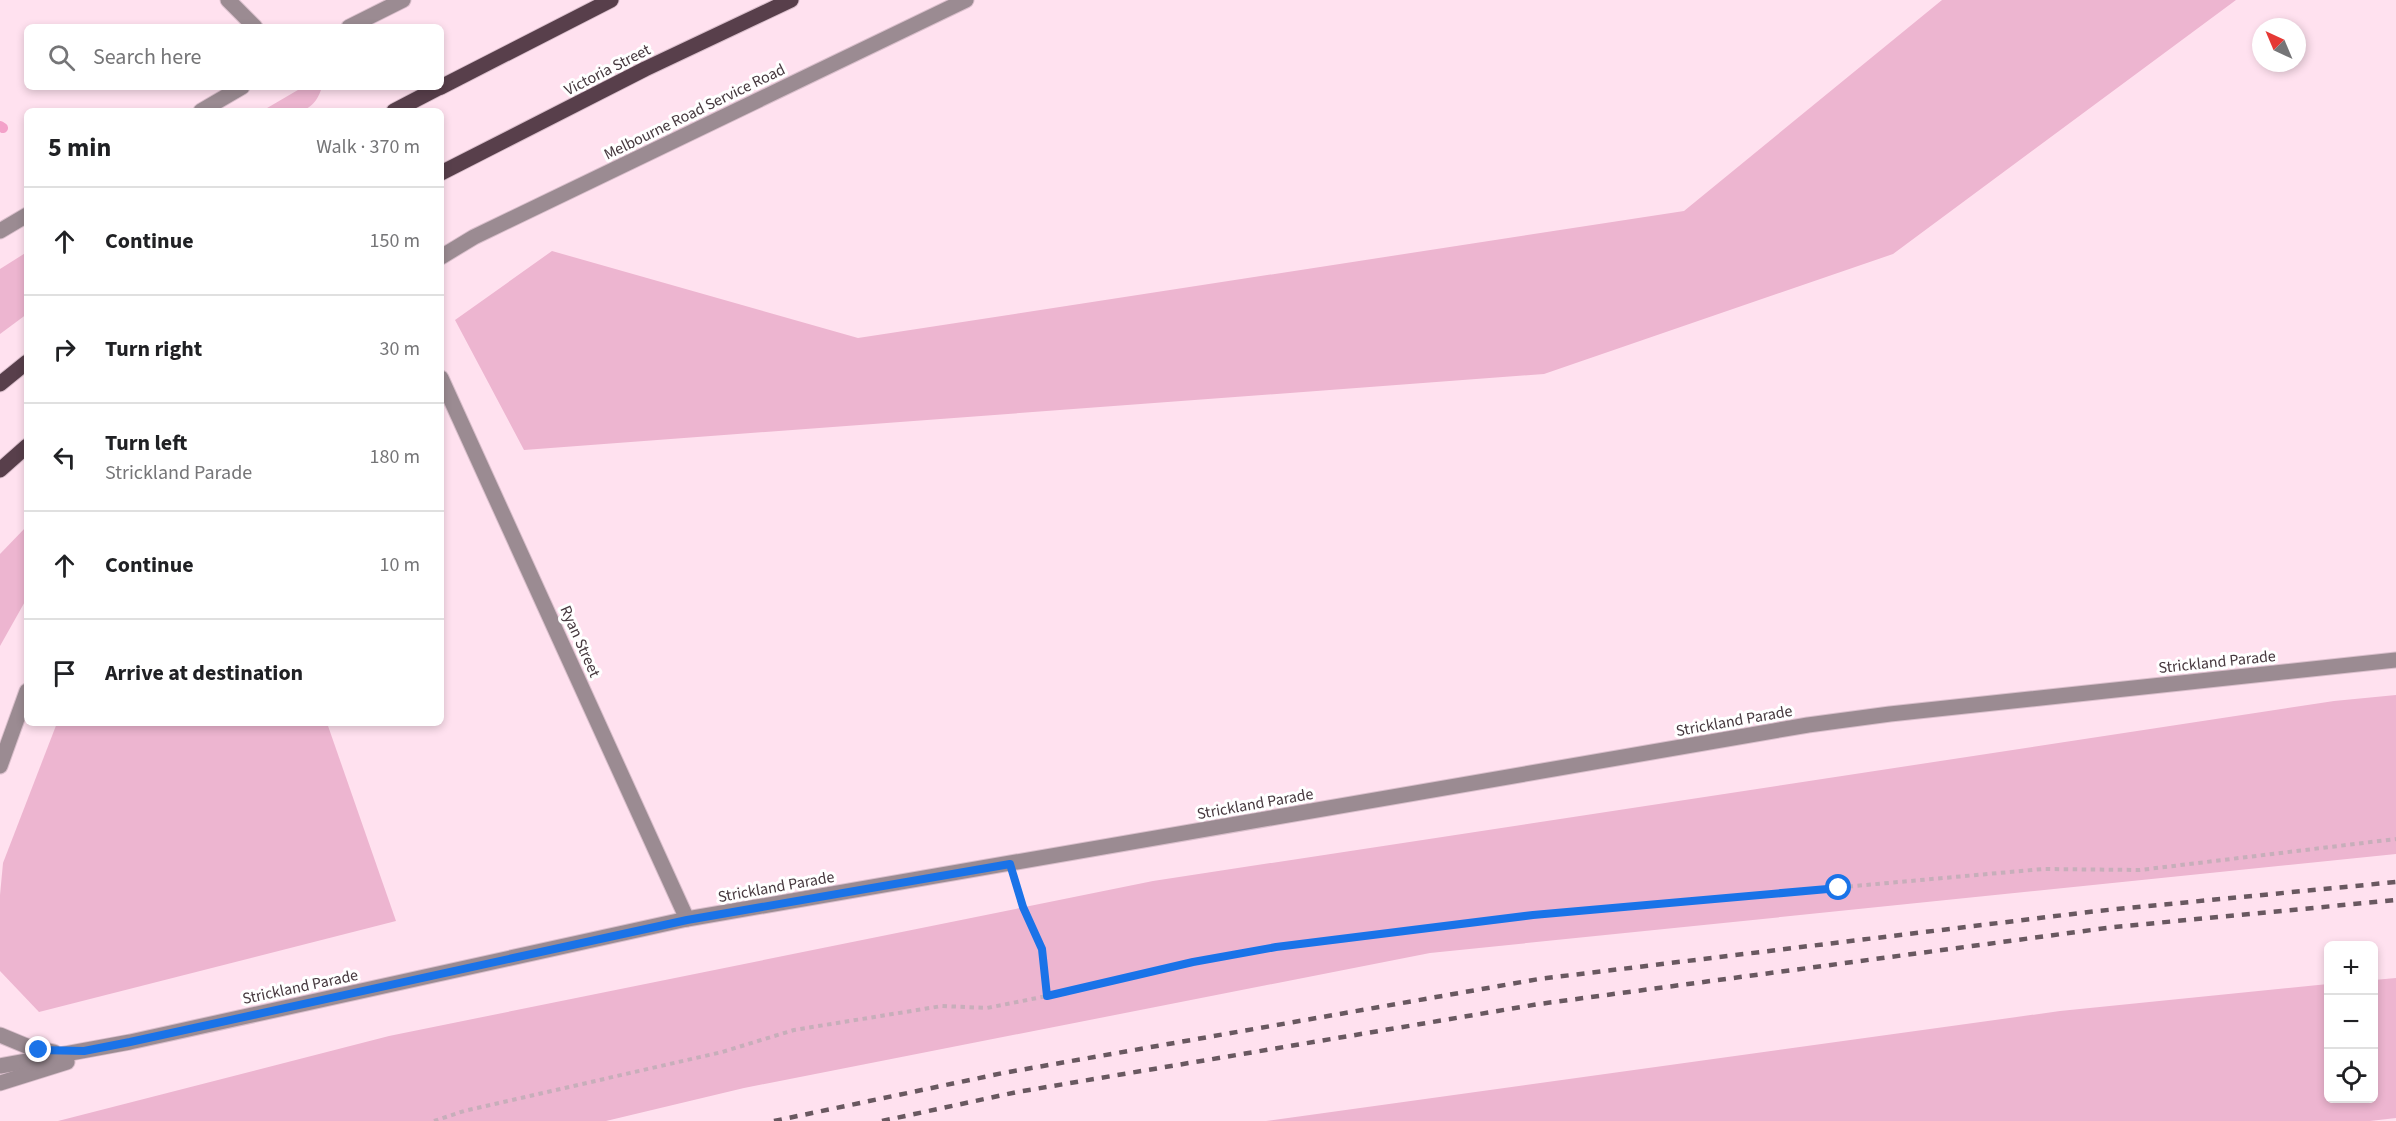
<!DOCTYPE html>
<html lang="en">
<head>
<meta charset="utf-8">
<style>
  body { margin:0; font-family:"Source Sans 3",sans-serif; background:#f2f2f2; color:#202124 }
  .controls { position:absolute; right:18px; bottom:18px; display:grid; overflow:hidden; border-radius:9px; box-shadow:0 3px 9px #0003 }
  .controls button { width:54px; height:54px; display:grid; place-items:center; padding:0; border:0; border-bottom:2px solid #e0e0e0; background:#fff; color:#202124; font:30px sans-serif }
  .compass { position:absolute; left:2252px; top:18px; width:54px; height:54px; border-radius:50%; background:#fff; box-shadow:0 3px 9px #0003; rotate:316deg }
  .stop { position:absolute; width:18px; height:18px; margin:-14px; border:4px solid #1a73e8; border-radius:50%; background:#fff }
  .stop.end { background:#1a73e8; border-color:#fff; box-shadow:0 2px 6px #0008 }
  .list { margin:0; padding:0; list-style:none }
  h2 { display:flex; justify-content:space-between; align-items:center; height:78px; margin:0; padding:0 24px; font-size:26px }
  h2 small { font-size:20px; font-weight:400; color:#757577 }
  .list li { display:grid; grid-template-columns:39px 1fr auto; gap:18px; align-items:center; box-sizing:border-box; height:108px; padding:0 24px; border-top:2px solid #e0e0e0 }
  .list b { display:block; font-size:22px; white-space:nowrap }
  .list p { margin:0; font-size:20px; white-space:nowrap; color:#757577 }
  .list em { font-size:20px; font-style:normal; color:#757577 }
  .icon { flex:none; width:33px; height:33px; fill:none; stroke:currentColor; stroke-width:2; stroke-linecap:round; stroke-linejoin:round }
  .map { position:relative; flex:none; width:2396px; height:1121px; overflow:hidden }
  .search { position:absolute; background:#fff; box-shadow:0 3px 9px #0003; left:24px; top:24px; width:420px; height:66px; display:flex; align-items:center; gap:15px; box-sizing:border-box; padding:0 21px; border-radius:9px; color:#757577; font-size:22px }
  .panel { position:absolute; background:#fff; box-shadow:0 3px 9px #0003; left:24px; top:108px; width:420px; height:618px; border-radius:9px }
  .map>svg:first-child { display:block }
  .green { fill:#edb5d0 }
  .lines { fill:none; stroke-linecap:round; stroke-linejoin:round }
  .stream { stroke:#f3a1c9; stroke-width:10 }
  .minor-casing { stroke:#dabfcc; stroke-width:17 }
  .major-casing { stroke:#dabfcc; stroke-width:17 }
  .path { stroke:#c7aeba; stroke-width:4; stroke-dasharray:4.5 4.5; stroke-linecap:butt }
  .minor { stroke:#9b8b92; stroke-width:15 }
  .major { stroke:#583f4b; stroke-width:15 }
  .rail { stroke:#695860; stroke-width:4.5; stroke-dasharray:8 8; stroke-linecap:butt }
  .route { stroke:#1a73e8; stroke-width:8 }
  .labels { text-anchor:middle; stroke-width:6; stroke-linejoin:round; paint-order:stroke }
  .street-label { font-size:16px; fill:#46383e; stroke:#fff }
</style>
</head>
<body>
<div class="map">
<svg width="2396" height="1121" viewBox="0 0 2396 1121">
  <rect width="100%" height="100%" fill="#ffe1ef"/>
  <g class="green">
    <polygon points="1942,0 2236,0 1893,254 1544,374 524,450 455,320 552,251 858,338 1684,211"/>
    <path d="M303,87H322C312,119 291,111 262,111Z"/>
    <polygon points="27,252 27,314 0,334 0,269"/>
    <polygon points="27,526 27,598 0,646 0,554"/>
    <polygon points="2396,695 2396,854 1430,953 744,1088 606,1121 58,1121 389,1036 1153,881 2334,701"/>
    <polygon points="57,723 327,723 396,921 39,1012 0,971 0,895 3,863"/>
    <polygon points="2396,978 2396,1118 2370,1121 1266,1121 2060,1011 2328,984 2328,1098 2374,1098 2374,980"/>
  </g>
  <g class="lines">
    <polyline class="stream" points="0,126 3,128"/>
    <defs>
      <g id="minor">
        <polyline points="228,0 255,27"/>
        <polyline points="349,27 403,0"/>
        <polyline points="201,111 242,87"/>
        <polyline points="0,231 27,215"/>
        <polyline points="441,257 474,237 966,0"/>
        <polyline points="441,378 687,919"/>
        <polyline points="0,766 27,691"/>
        <polyline points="0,1035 29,1047 54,1052"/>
        <polyline points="0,1066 130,1042 687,919 1808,725 1890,714 2396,660"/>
        <polyline points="0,1083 67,1062"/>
      </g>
      <g id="major">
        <polyline points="441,87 611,0"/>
        <polyline points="394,111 440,87"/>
        <polyline points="441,173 645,69 791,0"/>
        <polyline points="0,384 27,362"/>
        <polyline points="0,470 27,446"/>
      </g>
    </defs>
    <use href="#minor" class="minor-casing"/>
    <use href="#major" class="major-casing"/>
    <g class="path">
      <polyline points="1047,996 1193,962 1276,947 1533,915 2043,869 2140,870 2396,839"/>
      <polyline points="434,1121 464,1111 722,1052 794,1030 942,1006 987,1008 1047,996 1042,949 1017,888"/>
    </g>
    <use href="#minor" class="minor"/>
    <use href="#major" class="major"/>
    <g class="rail">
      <polyline points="774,1121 1003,1073 1539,979 2097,911 2396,882"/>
      <polyline points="882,1121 1017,1092 1539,1004 2114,927 2396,900"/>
    </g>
  </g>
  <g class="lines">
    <polyline class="route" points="39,1050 84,1051 130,1042 687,920 1010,864 1023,907 1042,949 1047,996 1193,962 1276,947 1533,915 1839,888"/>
  </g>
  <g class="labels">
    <g class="street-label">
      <text transform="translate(607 69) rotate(-27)" y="6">Victoria Street</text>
      <text transform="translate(694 111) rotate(-26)" y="6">Melbourne Road Service Road</text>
      <text transform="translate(581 641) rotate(66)" y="6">Ryan Street</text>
      <text transform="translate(2217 661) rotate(-6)" y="6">Strickland Parade</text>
      <text transform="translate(1734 720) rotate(-10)" y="6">Strickland Parade</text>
      <text transform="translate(1255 803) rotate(-10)" y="6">Strickland Parade</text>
      <text transform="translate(776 886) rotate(-10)" y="6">Strickland Parade</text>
      <text transform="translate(300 986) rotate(-12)" y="6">Strickland Parade</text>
    </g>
  </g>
</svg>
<div class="controls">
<button>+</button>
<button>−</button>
<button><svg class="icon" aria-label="locate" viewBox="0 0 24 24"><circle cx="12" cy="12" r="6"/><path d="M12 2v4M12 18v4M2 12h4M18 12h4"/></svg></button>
</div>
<svg class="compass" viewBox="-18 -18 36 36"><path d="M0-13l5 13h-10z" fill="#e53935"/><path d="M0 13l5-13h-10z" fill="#757577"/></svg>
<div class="stop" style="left:1839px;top:888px"></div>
<div class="stop end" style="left:39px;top:1050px"></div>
<div class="search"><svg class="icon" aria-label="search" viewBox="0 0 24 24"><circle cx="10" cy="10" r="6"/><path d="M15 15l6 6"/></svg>Search here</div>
<section class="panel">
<h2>5 min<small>Walk · 370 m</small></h2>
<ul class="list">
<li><svg class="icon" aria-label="ahead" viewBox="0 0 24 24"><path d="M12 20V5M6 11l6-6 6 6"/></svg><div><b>Continue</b></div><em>150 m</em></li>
<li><svg class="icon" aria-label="right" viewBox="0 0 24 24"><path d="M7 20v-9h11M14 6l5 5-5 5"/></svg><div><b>Turn right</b></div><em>30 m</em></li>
<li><svg class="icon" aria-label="left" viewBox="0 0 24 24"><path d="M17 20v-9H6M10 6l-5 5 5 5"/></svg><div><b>Turn left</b><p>Strickland Parade</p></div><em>180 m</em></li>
<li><svg class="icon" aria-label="ahead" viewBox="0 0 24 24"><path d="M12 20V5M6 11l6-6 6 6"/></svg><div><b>Continue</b></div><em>10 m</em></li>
<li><svg class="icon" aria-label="arrive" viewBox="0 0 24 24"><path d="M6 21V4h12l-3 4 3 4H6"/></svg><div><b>Arrive at destination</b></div></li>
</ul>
</section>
</div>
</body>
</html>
